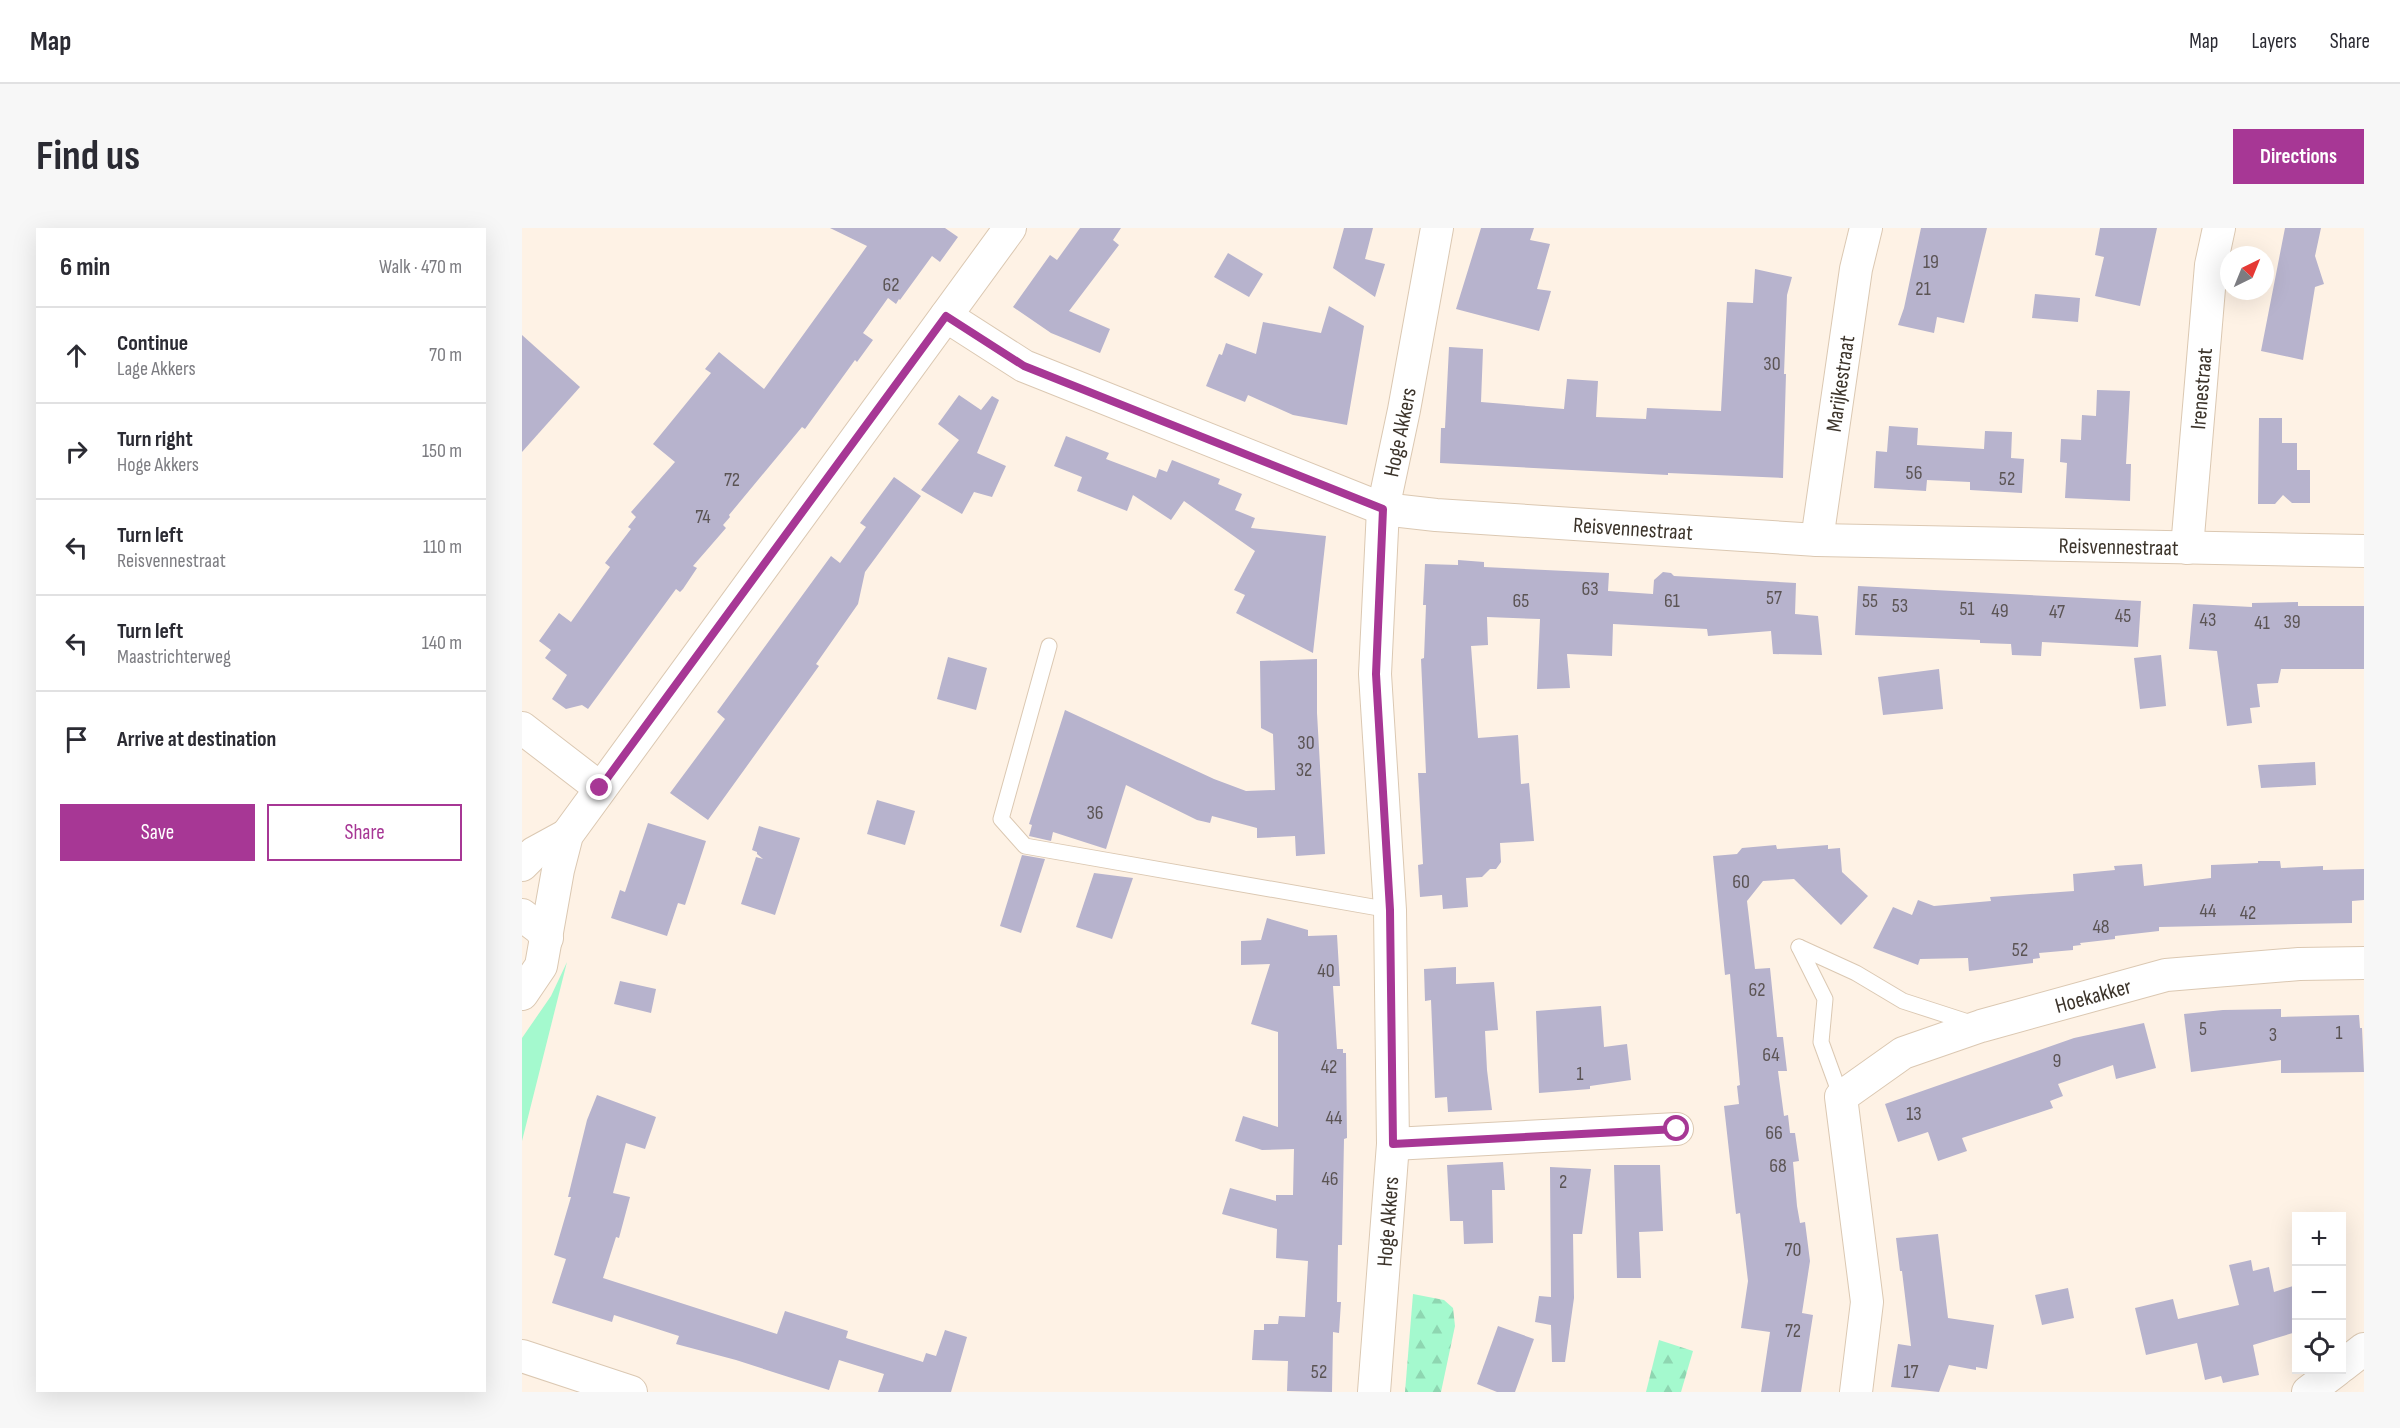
<!DOCTYPE html>
<html lang="en">
<head>
<meta charset="utf-8">
<style>
  body { margin:0; font-family:"Sofia Sans Condensed",sans-serif; background:#f7f7f7; color:#2b2b33 }
  .controls { position:absolute; right:18px; bottom:18px; display:grid; overflow:hidden; border-radius:0px; box-shadow:0 6px 24px #0002 }
  .controls button { width:54px; height:54px; display:grid; place-items:center; padding:0; border:0; border-bottom:2px solid #e1e1e2; background:#fff; color:#2b2b33; font:30px sans-serif }
  .compass { position:absolute; left:1698px; top:18px; width:54px; height:54px; border-radius:50%; background:#fff; box-shadow:0 6px 24px #0002; rotate:43deg }
  .stop { position:absolute; width:18px; height:18px; margin:-14px; border:4px solid #a73795; border-radius:50%; background:#fff }
  .stop.end { background:#a73795; border-color:#fff; box-shadow:0 2px 6px #0008 }
  .list { margin:0; padding:0; list-style:none }
  h2 { display:flex; justify-content:space-between; align-items:center; height:78px; margin:0; padding:0 24px; font-size:26px }
  h2 small { font-size:20px; font-weight:400; color:#7c7c81 }
  .list li { display:grid; grid-template-columns:39px 1fr auto; gap:18px; align-items:center; box-sizing:border-box; height:96px; padding:0 24px; border-top:2px solid #e1e1e2 }
  .list b { display:block; font-size:22px; white-space:nowrap }
  .list p { margin:0; font-size:20px; white-space:nowrap; color:#7c7c81 }
  .list em { font-size:20px; font-style:normal; color:#7c7c81 }
  .actions { display:flex; gap:12px; padding:18px 24px }
  .actions a { flex:1; padding:14px 0; border:2px solid #a73795; border-radius:0px; text-align:center; font-size:21px; color:#a73795 }
  .actions .main { background:#a73795; color:#fff }
  .icon { flex:none; width:33px; height:33px; fill:none; stroke:currentColor; stroke-width:2; stroke-linecap:round; stroke-linejoin:round }
  .map { position:relative; flex:none; width:1842px; height:1164px; overflow:hidden; border-radius:0px }
  header { display:flex; align-items:center; gap:36px; box-sizing:border-box; height:84px; padding:0 30px; background:#fff; border-bottom:2px solid #e1e1e2 }
  header strong { font-size:28px }
  nav { display:flex; gap:33px; margin-inline-start:auto; font-size:21px }
  .intro { display:flex; align-items:center; justify-content:space-between; box-sizing:border-box; height:144px; padding:0 36px }
  h1 { margin:0; font-size:42px }
  .button { padding:15px 27px; border-radius:0px; background:#a73795; color:#fff; font-size:21px; font-weight:700 }
  main { display:flex; gap:36px; padding:0 36px }
  aside { flex:1; background:#fff; border-radius:0px; box-shadow:0 6px 24px #0002 }
  .map>svg:first-child { display:block }
  .grass { fill:#a4f9ce }
  .forest { fill:url(#forest-firs) }
  .building { fill:#b7b3cd }
  .lines { fill:none; stroke-linecap:round; stroke-linejoin:round }
  .lane-casing { stroke:#dbc8b2; stroke-width:17 }
  .street-casing { stroke:#dbc8b2; stroke-width:34 }
  .lane { stroke:#fff; stroke-width:15 }
  .street { stroke:#fff; stroke-width:32 }
  .route { stroke:#a73795; stroke-width:8 }
  .labels { text-anchor:middle; stroke-width:5; stroke-linejoin:round; paint-order:stroke }
  .number-label { font-size:20px; fill:#5b5454 }
  .street-label { font-size:22px; fill:#3c342b; stroke:#fff }
</style>
</head>
<body>
<header>
<strong>Map</strong>
<nav><a>Map</a><a>Layers</a><a>Share</a></nav>
</header>
<div class="intro"><h1>Find us</h1><a class="button">Directions</a></div>
<main>
<aside>
<h2>6 min<small>Walk · 470 m</small></h2>
<ul class="list">
<li><svg class="icon" aria-label="ahead" viewBox="0 0 24 24"><path d="M12 20V5M6 11l6-6 6 6"/></svg><div><b>Continue</b><p>Lage Akkers</p></div><em>70 m</em></li>
<li><svg class="icon" aria-label="right" viewBox="0 0 24 24"><path d="M7 20v-9h11M14 6l5 5-5 5"/></svg><div><b>Turn right</b><p>Hoge Akkers</p></div><em>150 m</em></li>
<li><svg class="icon" aria-label="left" viewBox="0 0 24 24"><path d="M17 20v-9H6M10 6l-5 5 5 5"/></svg><div><b>Turn left</b><p>Reisvennestraat</p></div><em>110 m</em></li>
<li><svg class="icon" aria-label="left" viewBox="0 0 24 24"><path d="M17 20v-9H6M10 6l-5 5 5 5"/></svg><div><b>Turn left</b><p>Maastrichterweg</p></div><em>140 m</em></li>
<li><svg class="icon" aria-label="arrive" viewBox="0 0 24 24"><path d="M6 21V4h12l-3 4 3 4H6"/></svg><div><b>Arrive at destination</b></div></li>
</ul>
<div class="actions"><a class="main">Save</a><a>Share</a></div>
</aside>
<div class="map">
<svg width="1842" height="1164" viewBox="0 0 1842 1164">
  <defs>
    <pattern id="forest-firs" width="22" height="20" patternUnits="userSpaceOnUse" patternTransform="scale(1.5)"><rect width="22" height="20" fill="#a4f9ce"/><path d="M5 1l3.5 6h-7zM16 11l3.5 6h-7z" fill="#8ed6b1"/></pattern>
  </defs>
  <rect width="100%" height="100%" fill="#fef2e5"/>
  <polygon class="grass" points="45,734 0,913 0,810 29,768"/>
  <g class="forest">
    <polygon points="891,1066 922,1072 931,1080 933,1098 919,1164 883,1164"/>
    <polygon points="1137,1112 1171,1123 1159,1164 1124,1164"/>
  </g>
  <g class="building">
    <polygon points="308,0 423,0 436,9 418,34 410,28 378,72 377,71 374,76 366,70 341,105 351,112 335,134 333,132 283,201 280,199 207,287 208,289 201,297 204,300 171,338 175,340 161,361 158,364 154,361 66,481 60,477 44,481 30,471 45,447 23,430 29,422 17,413 37,385 49,394 88,339 83,335 109,301 106,299 114,289 109,284 153,234 131,216 189,145 183,141 197,124 242,161 328,42 345,18"/>
    <polygon points="558,0 599,0 591,12 597,17 547,83 588,101 578,125 529,105 491,79 528,27 535,32"/>
    <polygon points="822,0 851,0 843,31 863,36 853,69 811,40"/>
    <polygon points="959,0 1012,0 1008,12 1028,16 1015,61 1029,63 1017,103 934,81"/>
    <polygon points="1399,0 1465,0 1442,95 1415,89 1412,105 1376,97 1382,80"/>
    <polygon points="1578,0 1635,0 1618,78 1573,68 1582,29 1573,27"/>
    <polygon points="1763,0 1799,0 1793,28 1802,56 1793,59 1781,132 1739,123"/>
    <polygon points="706,25 741,46 727,69 692,49"/>
    <polygon points="1233,41 1270,49 1265,67 1262,146 1264,146 1261,250 1146,245 1146,247 918,235 919,200 923,200 927,119 961,121 959,174 1042,181 1045,151 1076,153 1074,189 1124,191 1125,180 1199,183 1205,74 1231,75"/>
    <polygon points="1513,66 1558,70 1556,94 1510,90"/>
    <polygon points="807,78 842,98 825,197 771,187 726,167 723,174 684,158 697,126 700,127 704,115 734,126 741,94 799,105"/>
    <polygon points="0,107 58,159 0,224"/>
    <polygon points="1575,162 1608,163 1604,236 1609,236 1608,273 1543,270 1545,235 1538,234 1539,211 1559,212 1560,187 1574,188"/>
    <polygon points="437,167 459,182 470,168 477,172 455,225 484,238 470,269 452,264 440,286 399,262 437,212 416,196"/>
    <polygon points="1737,190 1760,190 1760,215 1775,215 1775,242 1788,242 1788,275 1770,275 1761,267 1753,276 1736,276"/>
    <polygon points="1367,198 1396,200 1395,217 1462,221 1463,203 1490,204 1489,230 1502,231 1500,265 1448,262 1448,254 1405,252 1404,263 1352,260 1354,223 1365,224"/>
    <polygon points="544,208 587,225 584,231 634,250 637,241 645,244 650,232 698,251 696,256 720,266 713,282 733,290 729,300 804,308 791,425 714,385 723,367 712,362 733,323 662,273 649,292 611,267 605,283 555,263 560,249 532,238"/>
    <polygon points="372,249 399,268 343,344 336,376 294,436 297,438 186,592 148,565 203,491 195,484 309,328 318,335 344,299 338,295"/>
    <polygon points="936,332 962,334 962,339 1087,345 1086,363 1131,366 1132,352 1141,344 1149,345 1152,348 1274,355 1273,386 1296,388 1300,427 1251,426 1249,403 1186,408 1185,401 1091,396 1090,428 1045,426 1048,460 1015,461 1018,391 965,389 966,417 949,418 956,510 996,507 999,556 1007,555 1012,613 978,615 979,634 974,641 968,641 960,649 944,650 946,679 921,681 920,667 898,669 896,637 901,636 896,545 904,545 899,431 902,430 904,377 901,377 903,336 936,337"/>
    <polygon points="1336,358 1619,373 1616,419 1520,414 1519,428 1490,427 1489,416 1458,415 1458,412 1333,407"/>
    <polygon points="1776,374 1776,378 1842,378 1842,441 1759,441 1756,455 1735,456 1738,479 1728,480 1730,495 1705,498 1695,423 1667,421 1671,376 1730,379 1730,375"/>
    <polygon points="1639,427 1644,478 1618,481 1612,430"/>
    <polygon points="426,429 465,440 454,482 415,471"/>
    <polygon points="795,431 795,485 803,626 774,628 773,608 735,610 735,600 690,588 688,595 675,592 604,557 584,621 531,604 529,613 507,608 510,597 507,596 543,482 692,551 724,563 753,562 751,506 739,500 738,433"/>
    <polygon points="1417,441 1421,481 1361,487 1356,449"/>
    <polygon points="1793,534 1794,557 1739,560 1736,537"/>
    <polygon points="355,572 393,583 383,617 345,606"/>
    <polygon points="126,595 184,613 163,677 156,675 145,708 89,690 98,662 103,664"/>
    <polygon points="237,598 278,610 253,687 219,676 234,629 241,631 235,626 235,624 230,622"/>
    <polygon points="1254,617 1255,621 1306,617 1306,621 1318,620 1320,644 1346,668 1319,697 1272,651 1241,653 1225,673 1233,741 1248,740 1255,809 1261,809 1265,843 1256,843 1262,888 1266,887 1268,905 1273,905 1277,933 1271,934 1275,978 1278,995 1283,994 1288,1033 1280,1085 1291,1087 1279,1164 1239,1164 1248,1104 1219,1100 1226,1053 1218,985 1214,986 1202,878 1217,876 1215,858 1218,857 1208,746 1203,747 1191,628 1215,626 1220,620"/>
    <polygon points="500,627 523,631 499,705 478,698"/>
    <polygon points="1736,633 1758,633 1759,640 1801,638 1801,642 1842,641 1842,672 1830,673 1830,695 1637,699 1637,703 1593,708 1593,711 1558,715 1559,717 1551,718 1551,722 1517,725 1518,730 1511,731 1511,735 1447,743 1446,730 1398,731 1396,737 1351,720 1371,679 1390,687 1396,672 1412,678 1469,673 1468,669 1552,663 1551,646 1593,642 1592,638 1620,636 1622,658 1689,650 1689,637 1736,635"/>
    <polygon points="572,645 611,650 590,711 554,699"/>
    <polygon points="745,690 786,702 786,708 815,707 818,758 811,758 815,821 821,821 821,825 824,825 825,910 822,911 820,1017 816,1017 815,1074 819,1074 817,1105 811,1104 810,1164 765,1163 766,1133 730,1132 732,1102 742,1102 742,1096 756,1096 757,1088 783,1089 786,1033 754,1030 755,1001 700,986 708,960 754,973 754,967 771,967 772,921 740,922 713,913 721,888 756,899 756,804 729,796 748,736 719,737 719,713 739,712"/>
    <polygon points="934,739 934,756 972,754 976,802 963,803 965,842 970,882 926,884 925,869 913,870 909,772 903,773 902,741"/>
    <polygon points="98,753 134,761 129,785 92,776"/>
    <polygon points="1079,778 1082,819 1105,816 1109,852 1068,858 1068,861 1017,865 1014,783"/>
    <polygon points="1759,781 1759,789 1837,787 1838,800 1840,800 1842,844 1759,845 1759,832 1669,844 1662,786 1701,782"/>
    <polygon points="1622,795 1634,840 1594,851 1591,837 1536,856 1541,868 1528,873 1531,880 1440,910 1445,923 1416,933 1406,904 1376,914 1363,876 1552,810"/>
    <polygon points="75,867 134,889 123,921 104,915 91,965 108,969 97,1010 94,1009 81,1050 255,1106 263,1083 326,1103 324,1110 401,1134 404,1125 414,1128 423,1102 445,1109 429,1164 356,1164 362,1146 317,1132 307,1162 214,1132 154,1116 157,1108 92,1087 90,1094 30,1075 44,1031 32,1027 49,969 46,969 65,892"/>
    <polygon points="981,934 983,962 970,962 971,1015 942,1016 941,993 928,993 925,937"/>
    <polygon points="1092,937 1138,937 1141,1003 1117,1004 1119,1050 1095,1050"/>
    <polygon points="1028,939 1069,941 1060,1006 1051,1006 1052,1070 1043,1134 1030,1134 1029,1097 1013,1094 1017,1068 1029,1069"/>
    <polygon points="1416,1006 1426,1090 1472,1097 1465,1141 1454,1139 1454,1142 1427,1137 1417,1164 1369,1159 1376,1116 1389,1118 1380,1043 1378,1043 1374,1010"/>
    <polygon points="1729,1032 1731,1043 1747,1039 1752,1064 1774,1057 1774,1104 1731,1117 1737,1147 1701,1155 1699,1148 1683,1152 1675,1115 1624,1127 1613,1080 1651,1071 1656,1091 1717,1077 1707,1037"/>
    <polygon points="1546,1060 1552,1090 1520,1097 1513,1067"/>
    <polygon points="976,1098 1012,1111 993,1164 975,1164 955,1156"/>
  </g>
  <g class="lines">
    <defs>
      <g id="lane">
        <polyline points="527,418 479,591 503,618 868,682"/>
        <polyline points="1277,719 1334,745 1381,773 1452,796"/>
        <polyline points="1277,719 1303,771 1299,814 1319,869"/>
      </g>
      <g id="street">
        <path id="s1" d="M424,88L502,138L861,281L914,287L1295,312L1842,323"/>
        <path id="s2" d="M1295,312L1334,41L1344,0"/>
        <path id="s3" d="M1665,320L1689,37L1697,0"/>
        <polyline points="0,500 78,560"/>
        <polyline points="0,637 12,625 45,607"/>
        <polyline points="0,687 17,700 25,710"/>
        <polyline points="0,766 19,738 36,642 45,607 488,0"/>
        <polyline points="871,916 1155,901"/>
        <polyline points="0,1128 109,1164"/>
        <polyline points="1820,1138 1842,1121"/>
        <path id="s4" d="M852,1164L871,916L868,682L853,446L861,281L882,182L915,0"/>
        <path id="s5" d="M1334,1164L1345,1074L1319,869L1381,825L1459,798L1644,747L1777,736L1842,735"/>
        <polyline points="1786,1164 1815,1142"/>
      </g>
    </defs>
    <use href="#lane" class="lane-casing"/>
    <use href="#street" class="street-casing"/>
    <use href="#lane" class="lane"/>
    <use href="#street" class="street"/>
  </g>
  <g class="lines">
    <polyline class="route" points="78,560 424,88 502,138 861,281 854,446 868,682 871,916 1155,901"/>
  </g>
  <g class="labels">
    <g class="number-label">
      <text x="1409" y="40">19</text>
      <text x="369" y="63">62</text>
      <text x="1401" y="67">21</text>
      <text x="1250" y="142">30</text>
      <text x="1392" y="251">56</text>
      <text x="1485" y="257">52</text>
      <text x="210" y="258">72</text>
      <text x="181" y="295">74</text>
      <text x="1068" y="367">63</text>
      <text x="1252" y="376">57</text>
      <text x="999" y="379">65</text>
      <text x="1150" y="379">61</text>
      <text x="1348" y="379">55</text>
      <text x="1378" y="384">53</text>
      <text x="1445" y="387">51</text>
      <text x="1478" y="389">49</text>
      <text x="1535" y="390">47</text>
      <text x="1601" y="394">45</text>
      <text x="1686" y="398">43</text>
      <text x="1770" y="400">39</text>
      <text x="1740" y="401">41</text>
      <text x="784" y="521">30</text>
      <text x="782" y="548">32</text>
      <text x="573" y="591">36</text>
      <text x="1219" y="660">60</text>
      <text x="1686" y="689">44</text>
      <text x="1726" y="691">42</text>
      <text x="1579" y="705">48</text>
      <text x="1498" y="728">52</text>
      <text x="804" y="749">40</text>
      <text x="1235" y="768">62</text>
      <text x="1681" y="807">5</text>
      <text x="1817" y="811">1</text>
      <text x="1751" y="813">3</text>
      <text x="1249" y="833">64</text>
      <text x="1535" y="839">9</text>
      <text x="807" y="845">42</text>
      <text x="1058" y="852">1</text>
      <text x="1392" y="892">13</text>
      <text x="812" y="896">44</text>
      <text x="1252" y="911">66</text>
      <text x="1256" y="944">68</text>
      <text x="808" y="957">46</text>
      <text x="1041" y="960">2</text>
      <text x="1271" y="1028">70</text>
      <text x="1271" y="1109">72</text>
      <text x="797" y="1150">52</text>
      <text x="1389" y="1150">17</text>
    </g>
    <g class="street-label">
      <text dy="8" stroke="none"><textPath href="#s2" startOffset="158">Marijkestraat</textPath></text>
      <text dy="8" stroke="none"><textPath href="#s3" startOffset="160">Irenestraat</textPath></text>
      <text dy="8" stroke="none"><textPath href="#s4" startOffset="963">Hoge Akkers</textPath></text>
      <text dy="8" stroke="none"><textPath href="#s1" startOffset="730">Reisvennestraat</textPath></text>
      <text dy="8" stroke="none"><textPath href="#s1" startOffset="1216">Reisvennestraat</textPath></text>
      <text dy="8" stroke="none"><textPath href="#s5" startOffset="572">Hoekakker</textPath></text>
      <text dy="8" stroke="none"><textPath href="#s4" startOffset="171">Hoge Akkers</textPath></text>
    </g>
  </g>
</svg>
<div class="controls">
<button>+</button>
<button>−</button>
<button><svg class="icon" aria-label="locate" viewBox="0 0 24 24"><circle cx="12" cy="12" r="6"/><path d="M12 2v4M12 18v4M2 12h4M18 12h4"/></svg></button>
</div>
<svg class="compass" viewBox="-18 -18 36 36"><path d="M0-13l5 13h-10z" fill="#e53935"/><path d="M0 13l5-13h-10z" fill="#7c7c81"/></svg>
<div class="stop" style="left:1155px;top:901px"></div>
<div class="stop end" style="left:78px;top:560px"></div>
</div>
</main>
</body>
</html>
